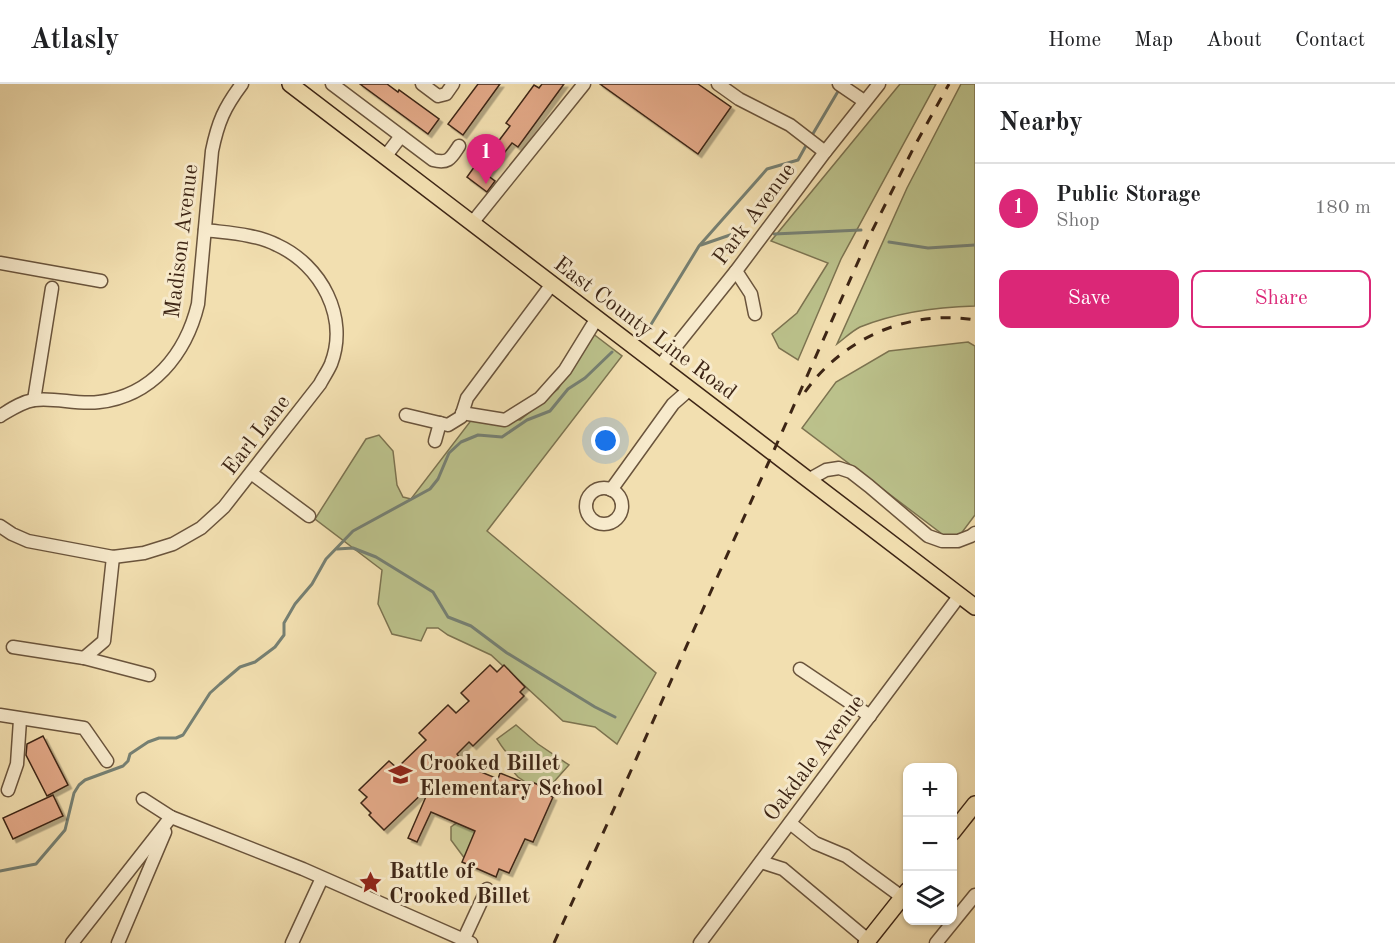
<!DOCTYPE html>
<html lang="en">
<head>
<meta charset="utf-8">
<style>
  body { margin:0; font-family:"Old Standard TT",serif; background:#f6f6f6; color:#202124 }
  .controls { position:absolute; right:18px; bottom:18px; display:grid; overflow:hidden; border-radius:12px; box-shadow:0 2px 4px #0004 }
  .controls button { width:54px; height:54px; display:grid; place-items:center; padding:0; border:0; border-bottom:2px solid #e0e0e0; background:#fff; color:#202124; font:30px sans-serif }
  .you { position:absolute; left:606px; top:357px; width:21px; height:21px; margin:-15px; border:4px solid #fff; border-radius:50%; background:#1a73e8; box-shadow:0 0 0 9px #1a73e833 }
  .badge { display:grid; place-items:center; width:39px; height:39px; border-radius:50%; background:#db2777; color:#fff; font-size:20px; font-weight:700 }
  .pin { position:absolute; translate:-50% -50px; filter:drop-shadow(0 2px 3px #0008) }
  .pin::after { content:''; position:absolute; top:32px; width:21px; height:18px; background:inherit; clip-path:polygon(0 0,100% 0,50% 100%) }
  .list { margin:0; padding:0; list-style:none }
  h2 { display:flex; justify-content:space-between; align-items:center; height:78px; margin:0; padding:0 24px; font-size:26px }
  h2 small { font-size:20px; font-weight:400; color:#757577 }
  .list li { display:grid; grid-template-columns:39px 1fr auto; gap:18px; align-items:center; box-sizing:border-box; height:90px; padding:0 24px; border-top:2px solid #e0e0e0 }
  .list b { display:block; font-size:22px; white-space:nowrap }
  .list p { margin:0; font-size:20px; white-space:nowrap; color:#757577 }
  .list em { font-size:20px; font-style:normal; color:#757577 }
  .actions { display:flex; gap:12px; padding:18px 24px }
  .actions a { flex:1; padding:14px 0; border:2px solid #db2777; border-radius:12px; text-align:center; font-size:21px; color:#db2777 }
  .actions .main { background:#db2777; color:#fff }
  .icon { flex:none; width:33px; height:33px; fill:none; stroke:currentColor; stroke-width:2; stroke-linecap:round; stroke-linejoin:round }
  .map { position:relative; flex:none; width:975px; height:859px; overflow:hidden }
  header { display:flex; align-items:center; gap:36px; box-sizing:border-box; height:84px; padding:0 30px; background:#fff; border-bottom:2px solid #e0e0e0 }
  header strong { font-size:28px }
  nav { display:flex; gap:33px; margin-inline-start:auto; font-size:21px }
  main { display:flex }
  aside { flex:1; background:#fff }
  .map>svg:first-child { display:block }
  .green { fill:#bbc18b; stroke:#7c7350; stroke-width:1.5 }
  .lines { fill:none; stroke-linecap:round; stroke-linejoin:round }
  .stream { stroke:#768073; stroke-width:3 }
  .building { fill:#e3a988; stroke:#3d2515; stroke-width:1.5; filter:url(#shadow) }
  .minor-casing { stroke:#6a543c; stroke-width:15 }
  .major-casing { stroke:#3d2515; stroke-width:18 }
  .minor { stroke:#f7eacc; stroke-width:12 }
  .major { stroke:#f2dfb0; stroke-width:15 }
  .rail { stroke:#3d2515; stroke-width:3; stroke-dasharray:10 10; stroke-linecap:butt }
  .labels { text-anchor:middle; stroke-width:6; stroke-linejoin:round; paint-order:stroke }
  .street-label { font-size:22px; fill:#3d2515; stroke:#f7eacc }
  .poi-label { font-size:22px; font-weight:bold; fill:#3d2515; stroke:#f7eacc; text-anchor:start }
</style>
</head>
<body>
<header>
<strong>Atlasly</strong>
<nav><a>Home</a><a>Map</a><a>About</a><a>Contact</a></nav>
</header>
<main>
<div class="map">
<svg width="975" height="859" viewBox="0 0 975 859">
  <defs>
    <filter id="shadow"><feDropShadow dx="3.5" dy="3.5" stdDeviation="0" flood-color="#0004"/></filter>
  </defs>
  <rect width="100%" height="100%" fill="#f2dfb0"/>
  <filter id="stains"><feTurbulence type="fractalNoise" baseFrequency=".00333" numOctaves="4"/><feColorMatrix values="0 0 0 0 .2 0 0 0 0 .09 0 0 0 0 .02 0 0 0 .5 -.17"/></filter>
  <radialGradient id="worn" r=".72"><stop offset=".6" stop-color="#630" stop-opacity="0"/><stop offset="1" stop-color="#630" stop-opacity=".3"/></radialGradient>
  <g class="green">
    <polygon points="900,0 936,0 841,175 798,276 779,264 772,250 797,229 828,179 771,157"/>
    <path d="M961,0H975V222C937,223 895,229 860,243C852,247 845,254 837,260L907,104Z"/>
    <polygon points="592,249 622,272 487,447 656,589 617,660 595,643 563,637 491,571 448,551 438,544 427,544 421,557 392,550 378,520 382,486 315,435 366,355 379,351 393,367 397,401 403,413 411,415 479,326 505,334 520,336 558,305"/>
    <polygon points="968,258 975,262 975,431 954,459 802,344 836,298 889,267"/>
    <path d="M516,641L538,660L569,681L543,710L518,693L511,685L527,669C512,680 505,668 497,655Z"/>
    <polygon points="470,729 483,746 468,779 451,756 451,743"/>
  </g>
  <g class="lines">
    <g class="stream">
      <polyline points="811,53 840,4"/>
      <polyline points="774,150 861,146"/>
      <polyline points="889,158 928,164 975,161"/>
      <polyline points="701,161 733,150 745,150"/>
      <polyline points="647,247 699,162 767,85 798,76 808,58"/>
      <polyline points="337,465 353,464 376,473 433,508 448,533 471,542 507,569 595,623 615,633"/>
      <polyline points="0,787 36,780 65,746 74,709 79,701 85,696 123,682 128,677 130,670 148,658 159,654 176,654 183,651 210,609 220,600 240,583 255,578 275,563 284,551 284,539 295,520 312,500 326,475 353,447 430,405 438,395 449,369 461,358 478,351 502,353 527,336 550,327 568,305 585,294 612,268"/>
    </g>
  </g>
  <g class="building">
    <polygon points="360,0 387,0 398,8 399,6 439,35 428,50"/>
    <polygon points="478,0 500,0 463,51 448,40"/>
    <polygon points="542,0 564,0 518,63 512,59 487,91 495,97 487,108 467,93 482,72 485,75 510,42 506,39 534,1 539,4"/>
    <polygon points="600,0 698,0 731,23 698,70"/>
    <polygon points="490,581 497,588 504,581 525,603 520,608 524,612 473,662 469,658 457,670 464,681 498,695 500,689 530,701 532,698 552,707 550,712 553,713 533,758 525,755 509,789 499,785 496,793 462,778 475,747 431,728 417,758 408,754 431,701 384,746 369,731 371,729 361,719 367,713 359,706 389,677 397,684 426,656 419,649 448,621 456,629 469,617 461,609"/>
    <polygon points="43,652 68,701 47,712 26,671 27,660"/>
    <polygon points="53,711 63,732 13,755 3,734"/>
  </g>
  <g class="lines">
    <defs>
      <g id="minor">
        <path d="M332,0L433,76C449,80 451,74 459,62"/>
        <polyline points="422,0 438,12 446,10 453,0"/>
        <polyline points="718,0 739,15 790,41 825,68"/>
        <polyline points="839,0 864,17"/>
        <polyline points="385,73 401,52"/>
        <polyline points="472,139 584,0"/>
        <polyline points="0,179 101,197"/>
        <polyline points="736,187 751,210 755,230"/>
        <polyline points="660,282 736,187 825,68 879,0"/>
        <polyline points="34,316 52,204"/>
        <polyline points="462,329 505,336 540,314 565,286 597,234"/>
        <polyline points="406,331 448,341 461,333 467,314 552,200"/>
        <path d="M0,332C10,326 21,318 34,316C55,313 77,321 99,318C152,312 186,270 198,220L212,67C218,38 224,24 242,0"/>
        <polyline points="435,357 440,339"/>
        <polyline points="251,389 309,432"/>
        <polyline points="808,396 826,386 839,384 851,388 869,402 928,452 942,457 958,457 971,452 975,449"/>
        <circle cx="604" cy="422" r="18"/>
        <polyline points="611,406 673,320 690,305"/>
        <path d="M0,442L12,450L28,457L113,473L144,469L173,460L201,444L224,423L320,300C323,294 328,287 331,280C349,233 321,181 277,161C256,150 228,149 205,146"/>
        <polyline points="13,563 84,574 149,591"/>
        <polyline points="84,574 104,557 113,473"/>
        <polyline points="800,585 870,632"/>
        <polyline points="0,631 84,644 107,677"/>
        <polyline points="8,706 17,680 20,636"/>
        <polyline points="143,715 171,733 303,785 471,859"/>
        <polyline points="790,739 815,759 846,772 902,813"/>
        <polyline points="761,778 783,785 868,856"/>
        <polyline points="72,859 171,733"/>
        <polyline points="118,859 165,748"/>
        <polyline points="292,859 322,794"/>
        <polyline points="462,859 487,805"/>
        <polyline points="700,859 960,511"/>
        <polyline points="936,859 975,811"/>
      </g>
      <g id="major">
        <polyline points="290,0 975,523"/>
        <polyline points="952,749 975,720"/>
        <polyline points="866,859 908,806"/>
      </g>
    </defs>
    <use href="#minor" class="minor-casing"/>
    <use href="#major" class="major-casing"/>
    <use href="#minor" class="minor"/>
    <use href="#major" class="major"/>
    <g class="rail">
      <path d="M805,308C843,254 909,225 975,236"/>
      <polyline points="554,859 870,151 914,63 949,0"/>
    </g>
  </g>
  <defs>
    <symbol id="school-bare" viewBox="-9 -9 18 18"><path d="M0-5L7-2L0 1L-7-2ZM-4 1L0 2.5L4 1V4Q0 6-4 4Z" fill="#8f2418" stroke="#f7eacc" stroke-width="2.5" paint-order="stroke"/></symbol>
    <symbol id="sight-bare" viewBox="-9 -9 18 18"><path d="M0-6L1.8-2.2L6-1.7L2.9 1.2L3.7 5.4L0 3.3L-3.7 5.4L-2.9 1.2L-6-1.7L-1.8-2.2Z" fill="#8f2418" stroke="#f7eacc" stroke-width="2.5" paint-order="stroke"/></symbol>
  </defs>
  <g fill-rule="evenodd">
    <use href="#school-bare" x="384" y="674" width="33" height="33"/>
    <use href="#sight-bare" x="354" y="782" width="33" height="33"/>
  </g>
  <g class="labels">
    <g class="street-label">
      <text transform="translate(753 129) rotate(-53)" y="8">Park Avenue</text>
      <text transform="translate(180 157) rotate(-83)" y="8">Madison Avenue</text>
      <text transform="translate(646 243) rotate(37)" y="8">East County Line Road</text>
      <text transform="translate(255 350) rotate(-52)" y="8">Earl Lane</text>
      <text transform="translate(813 673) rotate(-53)" y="8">Oakdale Avenue</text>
    </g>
    <g class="poi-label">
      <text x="419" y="686">Crooked Billet<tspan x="419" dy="25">Elementary School</tspan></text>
      <text x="389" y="794">Battle of<tspan x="389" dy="25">Crooked Billet</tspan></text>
    </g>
  </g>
  <rect width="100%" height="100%" filter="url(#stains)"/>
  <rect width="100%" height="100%" fill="url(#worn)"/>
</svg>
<div class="controls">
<button>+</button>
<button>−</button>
<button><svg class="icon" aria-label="layers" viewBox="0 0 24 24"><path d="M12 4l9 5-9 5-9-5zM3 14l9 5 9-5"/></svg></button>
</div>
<div class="you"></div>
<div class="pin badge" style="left:486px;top:100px">1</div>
</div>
<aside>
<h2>Nearby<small></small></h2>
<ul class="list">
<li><span class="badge">1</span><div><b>Public Storage</b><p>Shop</p></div><em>180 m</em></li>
</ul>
<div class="actions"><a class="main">Save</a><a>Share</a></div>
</aside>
</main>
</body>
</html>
